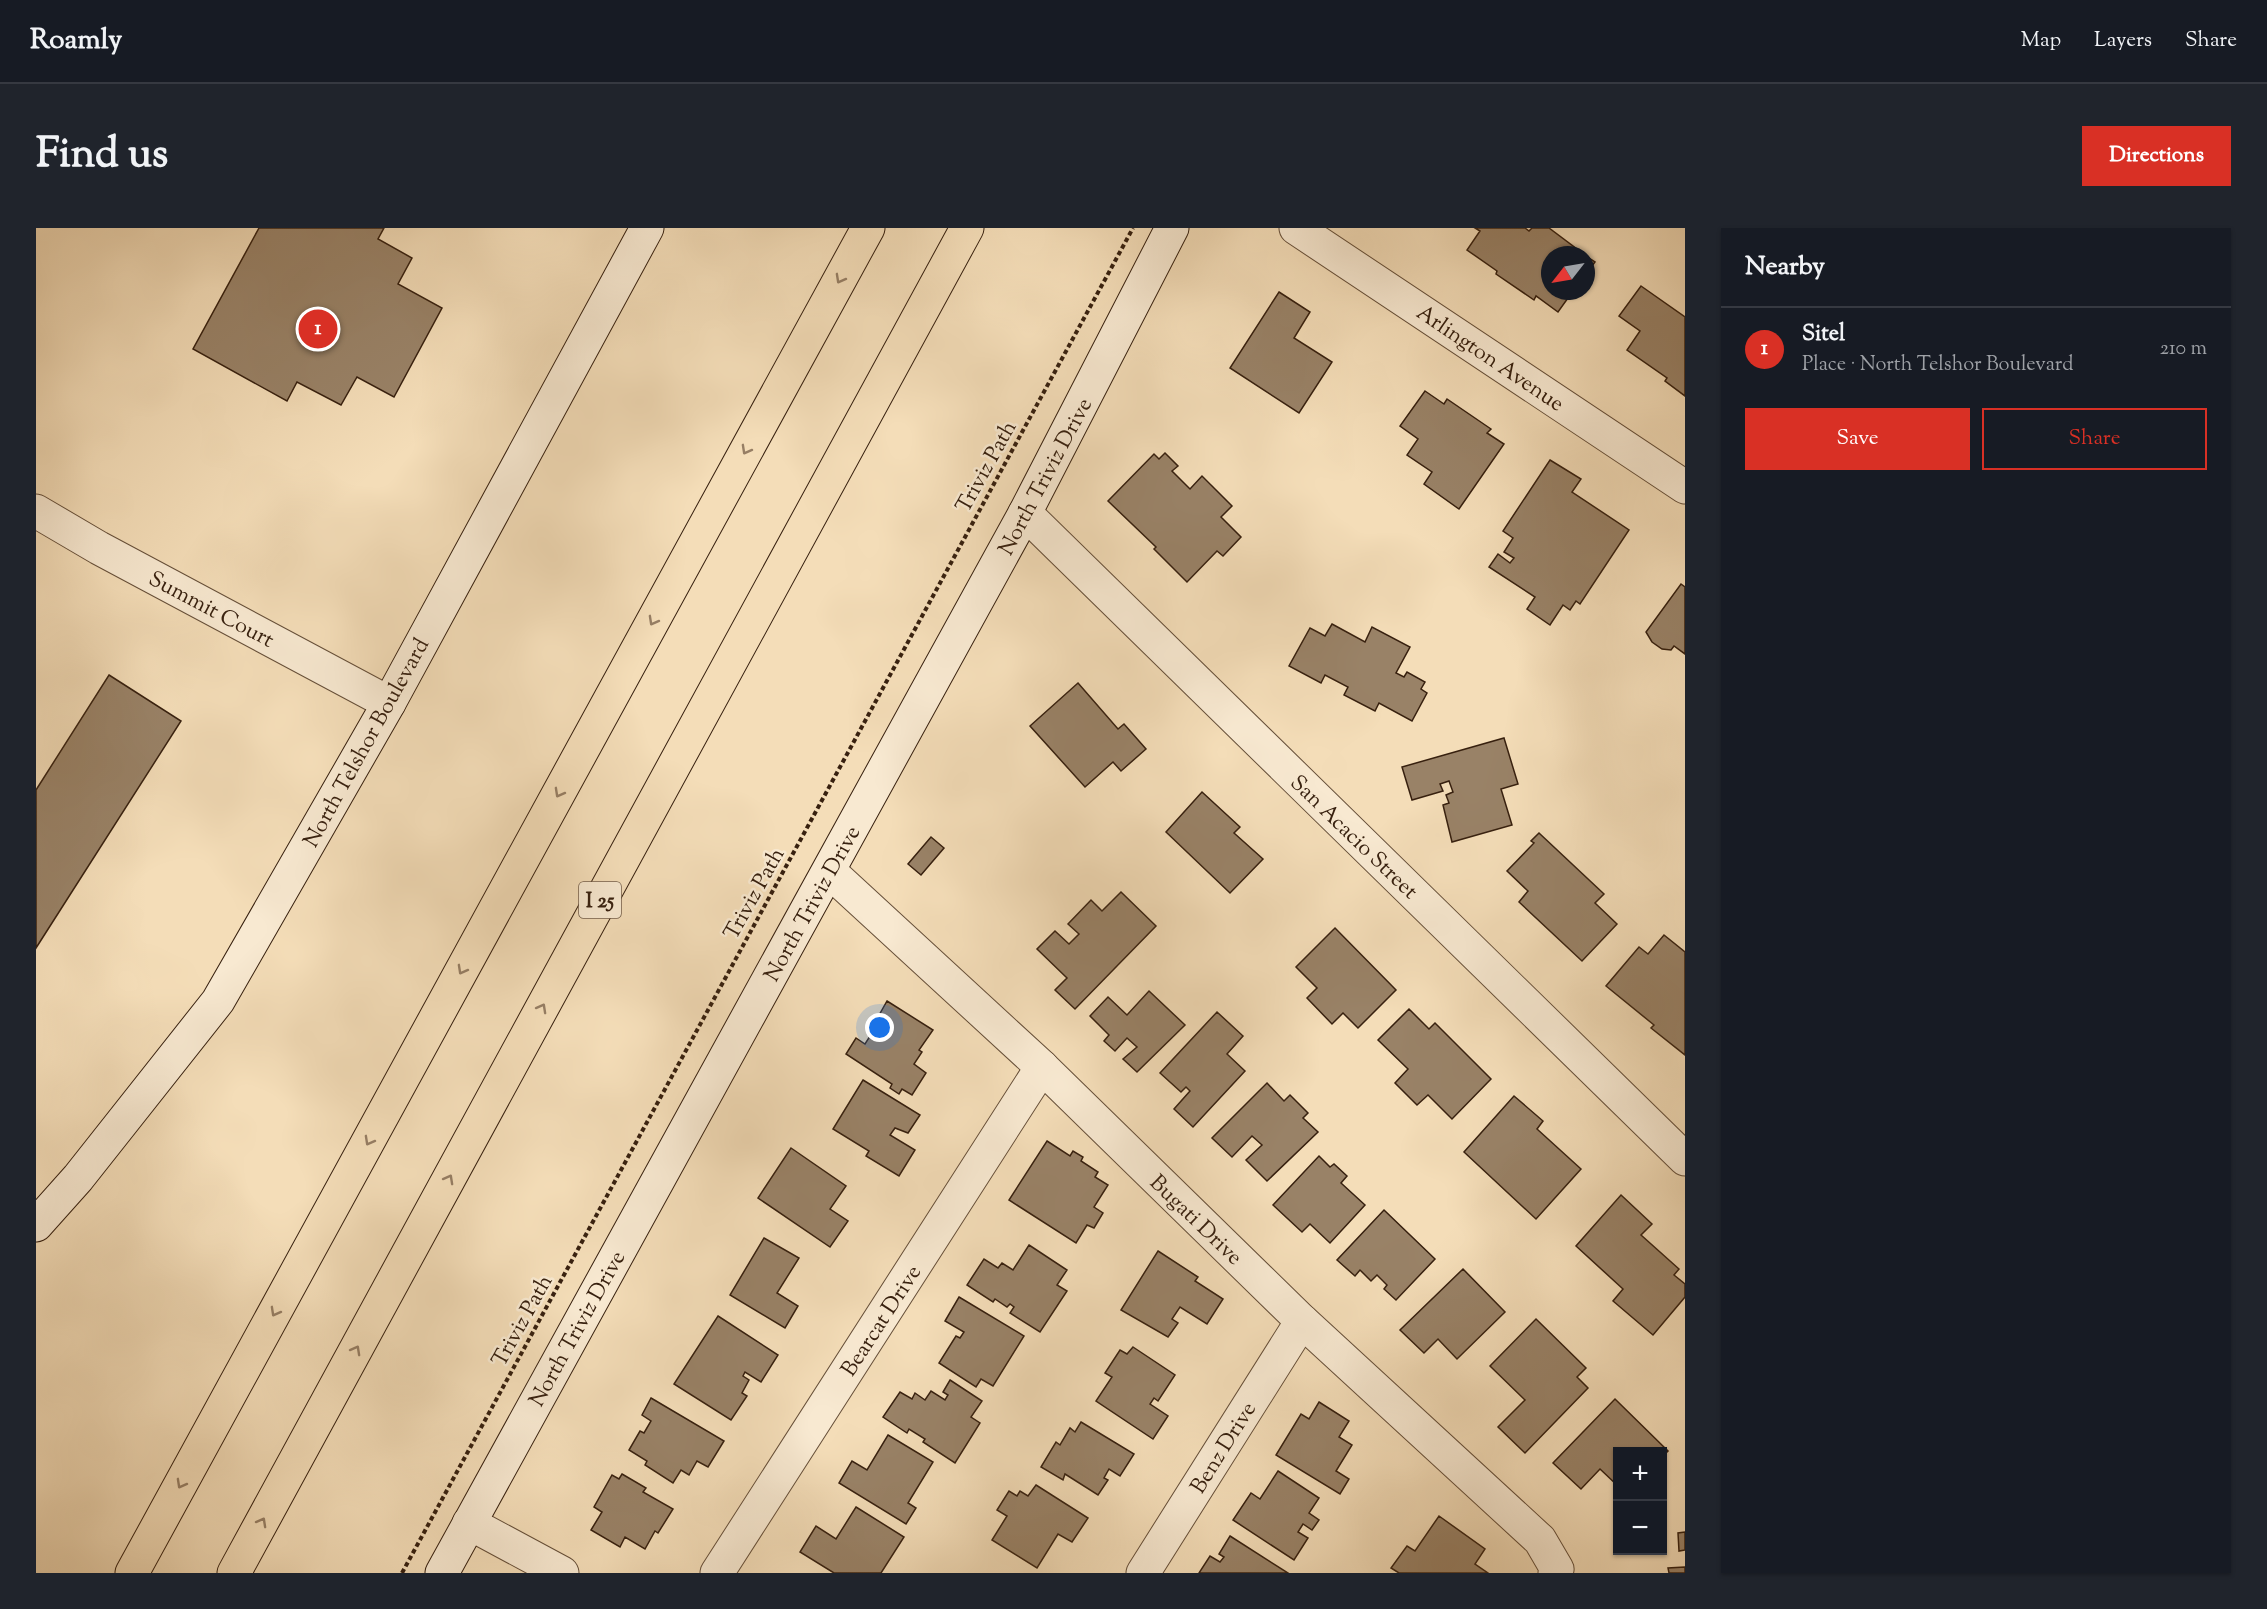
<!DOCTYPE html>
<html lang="en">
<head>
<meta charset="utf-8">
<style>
  body { margin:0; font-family:"Sorts Mill Goudy",serif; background:#20242c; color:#f1f3f6 }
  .controls { position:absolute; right:18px; bottom:18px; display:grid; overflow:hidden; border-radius:0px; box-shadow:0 2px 4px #0004 }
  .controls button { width:54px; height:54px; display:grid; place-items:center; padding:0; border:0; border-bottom:2px solid #363941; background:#171b24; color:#f1f3f6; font:30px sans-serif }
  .compass { position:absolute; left:1505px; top:18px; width:54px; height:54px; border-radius:50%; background:#171b24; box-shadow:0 2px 4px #0004; rotate:239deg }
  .you { position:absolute; left:844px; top:800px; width:21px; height:21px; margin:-15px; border:4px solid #fff; border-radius:50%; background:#1a73e8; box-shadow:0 0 0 9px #1a73e833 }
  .badge { display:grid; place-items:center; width:39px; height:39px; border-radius:50%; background:#d93025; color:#fff; font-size:20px; font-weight:700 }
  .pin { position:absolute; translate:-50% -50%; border:3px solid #fff; box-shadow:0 2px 6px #0006 }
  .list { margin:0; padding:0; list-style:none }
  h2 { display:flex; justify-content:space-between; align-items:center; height:78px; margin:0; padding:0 24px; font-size:26px }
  h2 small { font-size:20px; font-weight:400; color:#9ea1a6 }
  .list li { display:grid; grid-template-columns:39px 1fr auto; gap:18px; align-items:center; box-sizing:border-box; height:84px; padding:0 24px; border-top:2px solid #363941 }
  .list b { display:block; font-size:22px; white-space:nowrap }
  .list p { margin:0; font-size:20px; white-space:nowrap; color:#9ea1a6 }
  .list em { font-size:20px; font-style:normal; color:#9ea1a6 }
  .actions { display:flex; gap:12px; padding:18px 24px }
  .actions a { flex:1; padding:14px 0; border:2px solid #d93025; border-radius:0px; text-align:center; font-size:21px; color:#d93025 }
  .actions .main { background:#d93025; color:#fff }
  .map { position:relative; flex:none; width:1649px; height:1345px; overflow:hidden; border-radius:0px }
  header { display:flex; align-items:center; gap:36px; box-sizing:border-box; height:84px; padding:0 30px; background:#171b24; border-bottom:2px solid #363941 }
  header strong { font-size:28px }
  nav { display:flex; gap:33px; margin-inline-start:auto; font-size:21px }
  .intro { display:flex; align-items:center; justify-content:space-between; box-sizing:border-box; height:144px; padding:0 36px }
  h1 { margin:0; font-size:42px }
  .button { padding:15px 27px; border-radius:0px; background:#d93025; color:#fff; font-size:21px; font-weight:700 }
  main { display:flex; gap:36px; padding:0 36px }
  aside { flex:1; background:#171b24; border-radius:0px; box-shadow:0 2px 4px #0004 }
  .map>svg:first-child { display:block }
  .building { fill:#998267; stroke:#37200f; stroke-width:1.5 }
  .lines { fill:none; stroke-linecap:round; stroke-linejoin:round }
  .street-casing { stroke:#664f39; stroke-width:35 }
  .secondary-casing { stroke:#37200f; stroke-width:35 }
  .highway-casing { stroke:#37200f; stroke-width:35 }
  .path { stroke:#37200f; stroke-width:4; stroke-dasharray:4.5 3; stroke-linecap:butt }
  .street { stroke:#f8e9d1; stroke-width:33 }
  .secondary { stroke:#f8e9d1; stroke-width:33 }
  .highway { stroke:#f4ddb8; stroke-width:33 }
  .oneway { stroke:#967e64 }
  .labels { text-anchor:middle; stroke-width:5; stroke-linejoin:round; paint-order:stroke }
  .shield { fill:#f8e9d1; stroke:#715c49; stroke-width:1.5 }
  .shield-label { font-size:21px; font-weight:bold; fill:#37200f }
  .street-label { font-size:22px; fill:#37200f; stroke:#f8e9d1 }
</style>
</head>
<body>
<header>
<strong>Roamly</strong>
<nav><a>Map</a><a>Layers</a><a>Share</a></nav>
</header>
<div class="intro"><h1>Find us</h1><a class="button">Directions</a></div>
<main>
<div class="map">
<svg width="1649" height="1345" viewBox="0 0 1649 1345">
  <rect width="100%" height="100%" fill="#f4ddb8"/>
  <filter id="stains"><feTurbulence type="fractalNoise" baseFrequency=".00333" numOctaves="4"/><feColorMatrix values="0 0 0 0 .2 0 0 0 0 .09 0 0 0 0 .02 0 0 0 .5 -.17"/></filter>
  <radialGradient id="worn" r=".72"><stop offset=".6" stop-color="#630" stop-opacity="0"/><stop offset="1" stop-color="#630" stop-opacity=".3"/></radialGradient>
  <g class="building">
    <polygon points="223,0 348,0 342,11 376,30 362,56 406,80 358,169 321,149 305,177 261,154 251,173 157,121"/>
    <polygon points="1439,0 1489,0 1493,3 1496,0 1513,0 1549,27 1514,27 1514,63 1537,63 1522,84 1500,68 1498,72 1460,46 1461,43 1431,22 1444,3"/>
    <polygon points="1550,28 1559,34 1550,46"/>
    <polygon points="1605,58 1649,89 1649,168 1629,153 1631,150 1591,122 1604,103 1583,88"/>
    <polygon points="1243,64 1274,84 1258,110 1296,134 1263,185 1194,140"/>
    <polygon points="1389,163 1408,176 1411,171 1455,201 1451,205 1468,216 1423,281 1388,256 1396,244 1371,227 1382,211 1364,198"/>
    <polygon points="1129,225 1142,238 1136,243 1154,261 1166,248 1196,278 1185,289 1205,309 1187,328 1181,323 1151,354 1118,321 1120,319 1072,273 1118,226 1123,231"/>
    <polygon points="1514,232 1545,251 1536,264 1593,302 1544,376 1540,373 1534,382 1527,377 1514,397 1491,381 1499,369 1453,339 1462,326 1474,335 1478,330 1468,324 1477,310 1467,303"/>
    <polygon points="1645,356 1649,359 1649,426 1638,418 1635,422 1626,421 1616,414 1610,404"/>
    <polygon points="1296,396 1329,414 1336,399 1374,419 1360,445 1368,449 1371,444 1389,454 1385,461 1391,465 1376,493 1343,475 1339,483 1308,467 1312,459 1289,447 1285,455 1253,438 1274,400 1289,408"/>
    <polygon points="73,447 145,493 0,720 0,562"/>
    <polygon points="1042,455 1082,501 1088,496 1110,521 1085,543 1077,534 1049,559 994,498"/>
    <polygon points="1468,510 1482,556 1465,561 1476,597 1416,614 1407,577 1413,575 1410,567 1417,564 1413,553 1404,556 1407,563 1376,572 1366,539"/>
    <polygon points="1166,564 1204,599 1198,605 1227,631 1194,665 1130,604"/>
    <polygon points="1503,605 1568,666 1559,675 1581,696 1546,733 1483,674 1492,663 1471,643 1498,615 1495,613"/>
    <polygon points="895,609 908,620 885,647 872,636"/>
    <polygon points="1085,664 1120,698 1039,781 1019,762 1031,750 1001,721 1019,703 1033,716 1043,706 1032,696 1055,672 1066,683"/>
    <polygon points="1299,700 1360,762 1322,800 1307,785 1296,796 1271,770 1281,760 1260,739"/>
    <polygon points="1628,707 1649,724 1649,827 1615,800 1618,797 1570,758 1603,719 1612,726"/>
    <polygon points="1113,763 1149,797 1101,844 1087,831 1101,819 1091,810 1079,823 1068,813 1073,807 1054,788 1072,769 1091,787"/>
    <polygon points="851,773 897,802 883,822 886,824 878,836 890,845 876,867 866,861 863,866 854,860 856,856 810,826 820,810 829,816 845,791 842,789"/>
    <polygon points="1373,781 1393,801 1399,795 1455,851 1416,891 1392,867 1381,877 1359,855 1372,841 1342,812"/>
    <polygon points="1181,784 1207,808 1191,826 1209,843 1157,899 1138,881 1154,863 1150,859 1145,864 1124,845"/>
    <polygon points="827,852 884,887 872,905 859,900 854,907 879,922 863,948 830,928 833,923 797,901"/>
    <polygon points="1231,855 1248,873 1254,867 1272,885 1267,890 1282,904 1231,953 1210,932 1226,917 1216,908 1196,929 1176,910"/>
    <polygon points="1478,868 1507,893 1501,901 1545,941 1500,991 1428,924"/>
    <polygon points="1011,913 1034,928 1037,923 1047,929 1045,933 1062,944 1059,949 1072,957 1058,979 1067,985 1058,1000 1051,997 1040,1015 973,972"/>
    <polygon points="755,920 810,958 794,981 812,993 794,1019 722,970"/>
    <polygon points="1283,928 1294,939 1298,936 1311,948 1305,955 1329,977 1294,1015 1274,996 1266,1004 1237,977"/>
    <polygon points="1585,967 1616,996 1605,1007 1643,1041 1638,1047 1649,1056 1649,1069 1617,1107 1577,1073 1587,1061 1540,1018"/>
    <polygon points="1348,982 1399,1031 1360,1072 1348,1061 1351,1057 1341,1047 1335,1053 1324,1042 1319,1048 1301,1032"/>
    <polygon points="728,1010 763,1030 741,1065 762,1078 749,1100 694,1067"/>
    <polygon points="993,1017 1031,1042 1021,1057 1031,1063 1004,1104 974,1085 978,1079 974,1076 971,1079 959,1071 957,1074 931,1057 948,1031 962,1040 966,1035 977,1042"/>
    <polygon points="1122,1023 1162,1049 1159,1053 1187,1071 1171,1096 1144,1079 1136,1091 1142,1095 1132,1109 1085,1082"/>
    <polygon points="1427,1041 1469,1084 1421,1131 1402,1111 1388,1125 1364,1102"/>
    <polygon points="923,1069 988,1108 957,1158 945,1151 940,1159 903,1135 920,1108 924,1110 928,1104 909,1093"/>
    <polygon points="682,1088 742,1127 725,1154 709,1144 707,1148 713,1152 706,1165 711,1168 695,1192 638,1156"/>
    <polygon points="1500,1091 1550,1140 1541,1149 1552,1160 1489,1225 1462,1199 1489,1172 1454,1138"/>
    <polygon points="1097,1119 1139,1147 1122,1173 1118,1170 1114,1176 1132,1188 1117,1211 1060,1173 1076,1149 1069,1145 1084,1122 1091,1126"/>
    <polygon points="914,1152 946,1173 935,1189 944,1195 919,1235 887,1214 889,1211 873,1201 871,1205 847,1189 864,1164 876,1171 879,1165 889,1172 895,1163 909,1172 912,1167 907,1164"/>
    <polygon points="615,1170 688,1213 672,1239 661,1233 653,1247 645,1242 637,1255 609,1237 611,1233 593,1222 604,1203 608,1205 615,1193 606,1187"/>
    <polygon points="1579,1171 1632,1223 1626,1229 1626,1224 1582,1224 1582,1258 1564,1241 1545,1261 1517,1235"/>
    <polygon points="1283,1174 1313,1193 1303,1209 1316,1217 1300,1243 1313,1251 1304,1266 1240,1227 1265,1186 1273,1191"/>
    <polygon points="1045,1194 1098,1226 1084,1248 1073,1241 1068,1250 1072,1252 1062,1267 1029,1246 1027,1252 1005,1239 1020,1214 1024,1217 1034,1200 1039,1204"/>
    <polygon points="852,1207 897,1234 872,1275 880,1280 870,1296 803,1255 816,1233 831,1242"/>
    <polygon points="1242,1243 1283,1270 1273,1285 1283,1292 1276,1302 1267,1296 1262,1304 1272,1310 1258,1332 1197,1292 1215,1265 1224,1271"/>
    <polygon points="586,1246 610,1260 607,1264 637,1281 622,1305 619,1303 609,1321 589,1309 584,1319 555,1302 566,1284 558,1279 576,1247 583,1251"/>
    <polygon points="1000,1257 1052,1290 1036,1314 1022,1306 1001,1340 956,1312 971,1288 961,1282 973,1263 981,1268 984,1263 992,1268"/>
    <polygon points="820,1279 868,1309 845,1345 798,1345 764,1324 780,1298 800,1311"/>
    <polygon points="1403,1288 1449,1321 1439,1336 1452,1345 1363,1345 1355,1340 1371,1318 1379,1323"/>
    <polygon points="1649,1304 1649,1322 1643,1323 1642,1305"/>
    <polygon points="1194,1308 1252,1345 1163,1345 1174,1328 1184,1334 1188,1329 1183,1326"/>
    <polygon points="1649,1339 1649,1345 1633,1345 1632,1340"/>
  </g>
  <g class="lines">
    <defs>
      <g id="street">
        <polyline points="1260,0 1649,259"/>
        <polyline points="0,283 63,320 353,475"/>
        <polyline points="989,285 1649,931"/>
        <polyline points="793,643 1006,839 1266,1093 1504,1312 1521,1341 1519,1345"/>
        <polyline points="433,1295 526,1345"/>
        <polyline points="681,1345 1006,839"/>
        <polyline points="1107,1345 1266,1093"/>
      </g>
      <g id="secondary">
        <polyline points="0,997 42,950 182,773 353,475 611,0"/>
        <polyline points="406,1345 989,285 1136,0"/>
      </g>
      <g id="highway">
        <polyline points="96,1345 832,0"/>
        <polyline points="198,1345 931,0"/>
      </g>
    </defs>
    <use href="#street" class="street-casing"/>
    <use href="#secondary" class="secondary-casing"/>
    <use href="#highway" class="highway-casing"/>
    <polyline class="path" points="366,1345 1097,0"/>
    <use href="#street" class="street"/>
    <use href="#secondary" class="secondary"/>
    <use href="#highway" class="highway"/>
  </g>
  <defs><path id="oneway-chevron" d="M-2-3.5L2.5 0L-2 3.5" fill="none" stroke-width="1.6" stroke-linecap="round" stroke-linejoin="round" transform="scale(1.5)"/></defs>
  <g class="oneway">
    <use href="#oneway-chevron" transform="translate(804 51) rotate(119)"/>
    <use href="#oneway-chevron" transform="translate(710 222) rotate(119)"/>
    <use href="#oneway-chevron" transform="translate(617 393) rotate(119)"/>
    <use href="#oneway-chevron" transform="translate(523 565) rotate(119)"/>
    <use href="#oneway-chevron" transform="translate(426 742) rotate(119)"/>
    <use href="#oneway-chevron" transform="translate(506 780) rotate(-61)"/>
    <use href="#oneway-chevron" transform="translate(333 913) rotate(119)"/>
    <use href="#oneway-chevron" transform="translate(413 951) rotate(-61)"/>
    <use href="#oneway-chevron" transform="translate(239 1084) rotate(119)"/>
    <use href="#oneway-chevron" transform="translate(320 1122) rotate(-61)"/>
    <use href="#oneway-chevron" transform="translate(145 1256) rotate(119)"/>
    <use href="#oneway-chevron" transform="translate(226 1294) rotate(-61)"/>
  </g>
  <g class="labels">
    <rect class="shield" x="543" y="654" width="42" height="36" rx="4.5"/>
    <g class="shield-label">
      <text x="564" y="679">I 25</text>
    </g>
    <g class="street-label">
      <text transform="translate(1455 129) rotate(34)" y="8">Arlington Avenue</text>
      <text transform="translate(949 238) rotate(-61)" y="8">Triviz Path</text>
      <text transform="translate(1008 248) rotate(-62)" y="8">North Triviz Drive</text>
      <text transform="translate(176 380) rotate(28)" y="8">Summit Court</text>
      <text transform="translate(329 514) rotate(-61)" y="8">North Telshor Boulevard</text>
      <text transform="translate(1319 608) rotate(44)" y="8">San Acacio Street</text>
      <text transform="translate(717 665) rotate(-61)" y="8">Triviz Path</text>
      <text transform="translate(775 675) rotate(-61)" y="8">North Triviz Drive</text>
      <text transform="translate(1161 991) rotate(44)" y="8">Bugati Drive</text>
      <text transform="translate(485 1092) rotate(-61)" y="8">Triviz Path</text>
      <text transform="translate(844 1092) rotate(-57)" y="8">Bearcat Drive</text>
      <text transform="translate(540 1100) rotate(-61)" y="8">North Triviz Drive</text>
      <text transform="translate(1186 1219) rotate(-58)" y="8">Benz Drive</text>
    </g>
  </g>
  <rect width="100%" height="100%" filter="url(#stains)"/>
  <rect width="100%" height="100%" fill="url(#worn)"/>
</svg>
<div class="controls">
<button>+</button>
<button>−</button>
</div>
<svg class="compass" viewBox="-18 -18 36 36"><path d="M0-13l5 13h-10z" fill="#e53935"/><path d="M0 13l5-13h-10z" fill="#9ea1a6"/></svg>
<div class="you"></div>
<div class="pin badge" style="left:282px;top:101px">1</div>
</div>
<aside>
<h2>Nearby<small></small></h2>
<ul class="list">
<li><span class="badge">1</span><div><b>Sitel</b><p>Place · North Telshor Boulevard</p></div><em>210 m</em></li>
</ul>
<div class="actions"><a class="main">Save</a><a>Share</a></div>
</aside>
</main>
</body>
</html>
